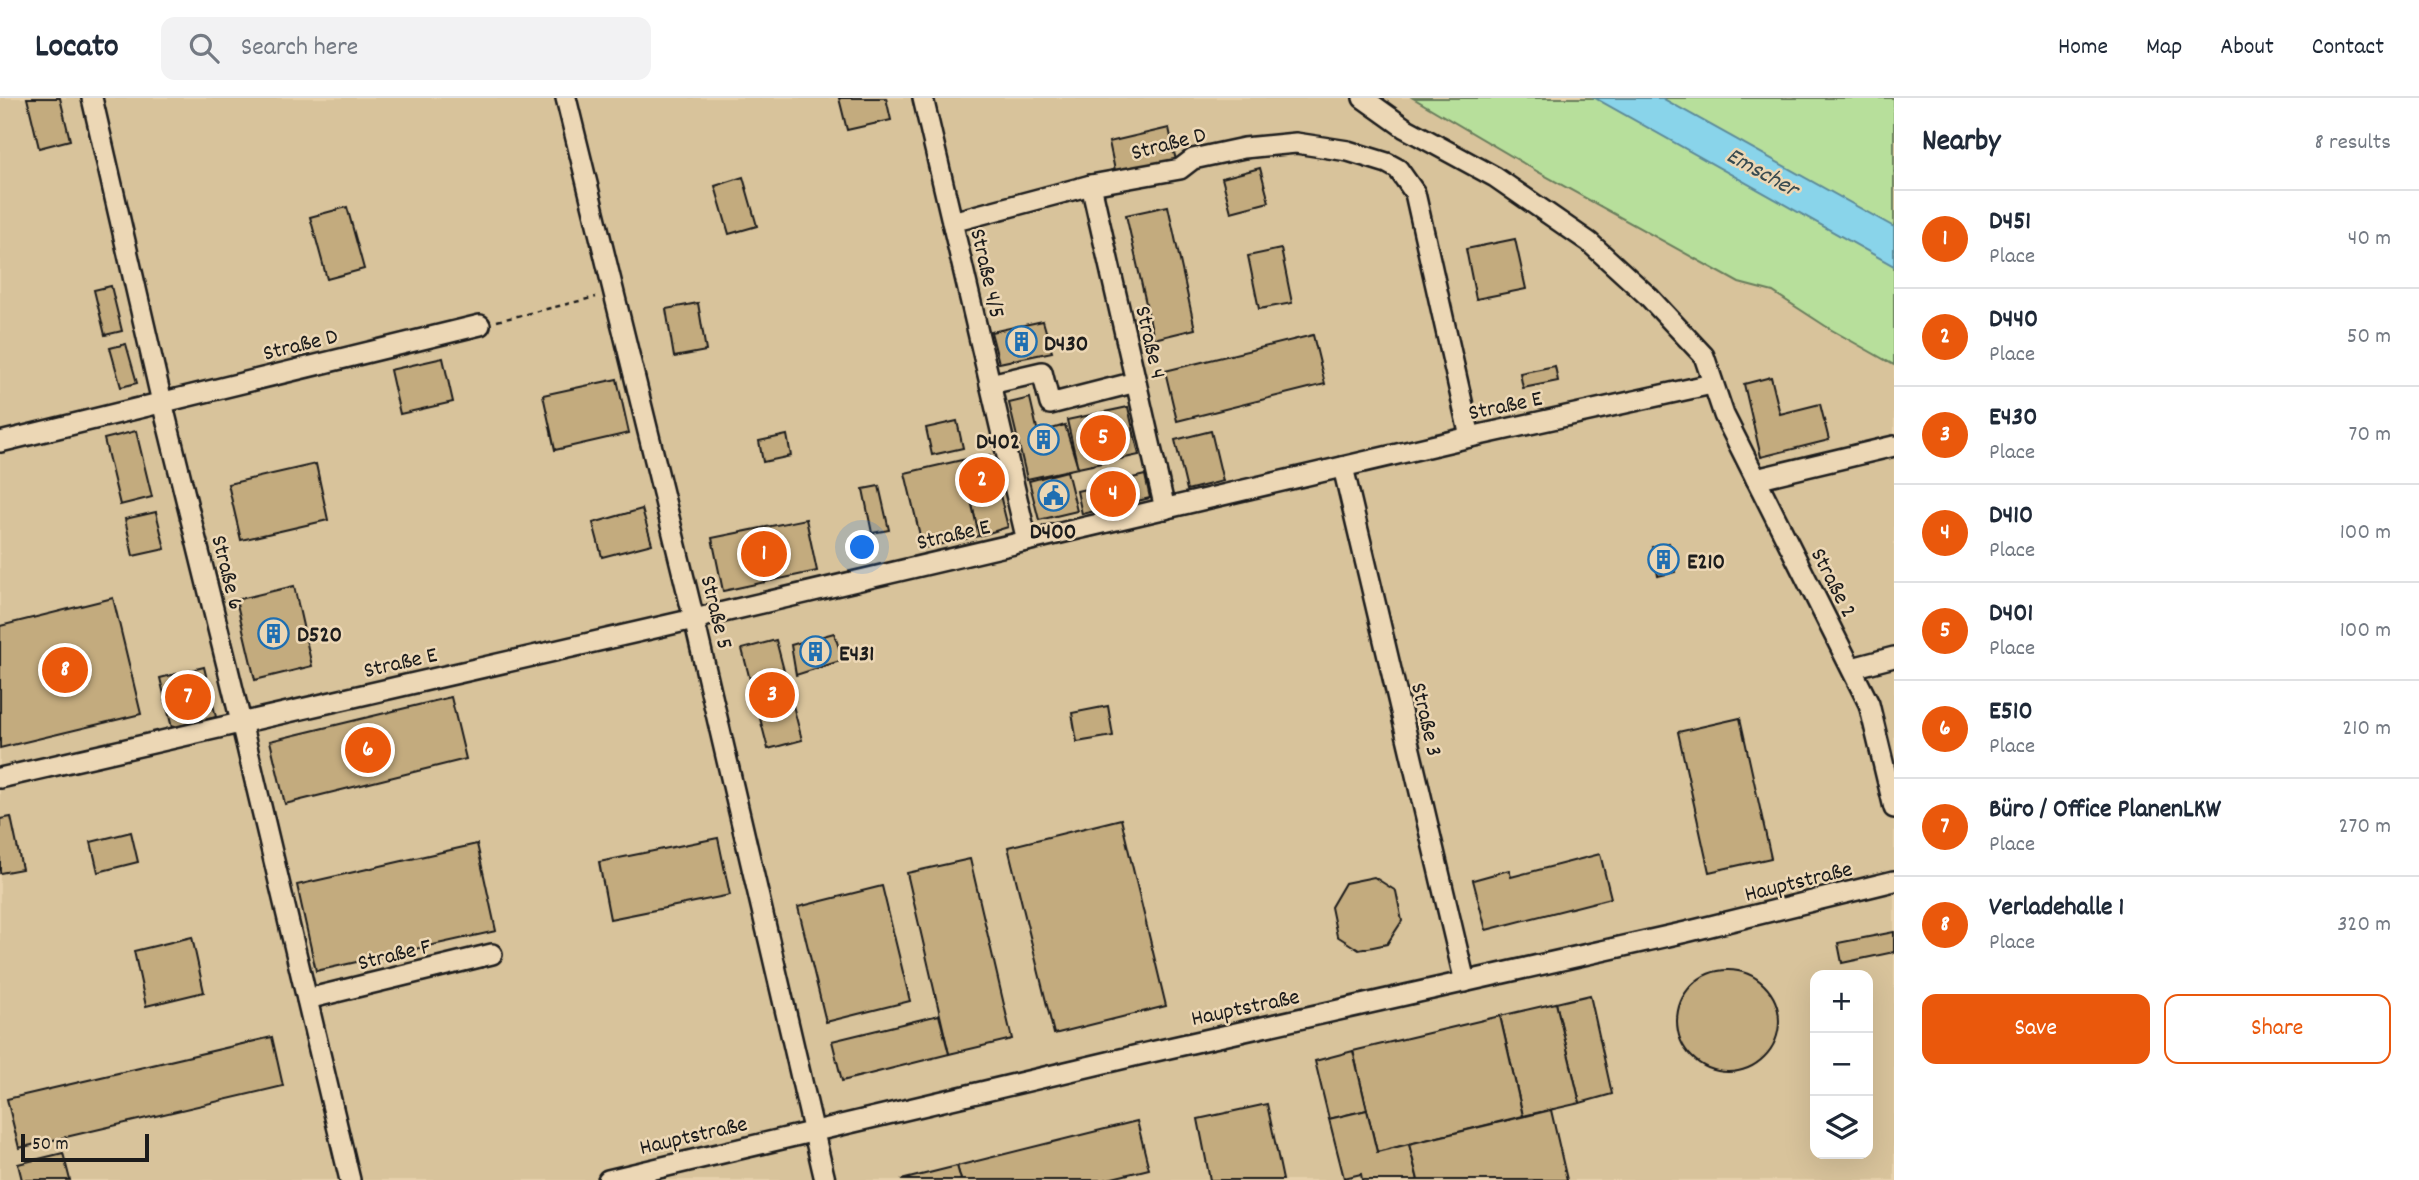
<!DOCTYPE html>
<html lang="en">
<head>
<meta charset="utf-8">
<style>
  body { margin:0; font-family:Dekko,sans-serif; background:#f2f2f3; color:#1f2937 }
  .controls { position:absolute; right:21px; bottom:21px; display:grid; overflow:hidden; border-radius:14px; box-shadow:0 7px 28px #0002 }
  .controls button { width:63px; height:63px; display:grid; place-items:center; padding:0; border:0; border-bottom:2px solid #e0e1e3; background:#fff; color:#1f2937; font:35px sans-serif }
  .scale { position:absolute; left:21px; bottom:18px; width:128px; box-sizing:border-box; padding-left:7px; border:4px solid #1c1c1c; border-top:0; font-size:19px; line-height:24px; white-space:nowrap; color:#1c1c1c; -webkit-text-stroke:5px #ecd7b5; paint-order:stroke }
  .you { position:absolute; left:863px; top:450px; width:24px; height:24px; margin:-18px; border:5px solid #fff; border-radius:50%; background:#1a73e8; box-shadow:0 0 0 10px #1a73e833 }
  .badge { display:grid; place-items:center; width:46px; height:46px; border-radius:50%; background:#ea580c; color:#fff; font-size:23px; font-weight:700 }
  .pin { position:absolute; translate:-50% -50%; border:4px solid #fff; box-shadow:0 2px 7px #0006 }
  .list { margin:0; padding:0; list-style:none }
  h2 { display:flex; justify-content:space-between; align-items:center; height:91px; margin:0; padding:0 28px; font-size:30px }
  h2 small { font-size:23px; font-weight:400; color:#747a83 }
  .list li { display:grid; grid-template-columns:46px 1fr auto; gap:21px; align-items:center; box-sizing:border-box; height:98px; padding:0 28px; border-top:2px solid #e0e1e3 }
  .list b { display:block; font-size:26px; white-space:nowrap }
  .list p { margin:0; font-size:23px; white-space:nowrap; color:#747a83 }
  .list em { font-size:23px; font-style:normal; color:#747a83 }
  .actions { display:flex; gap:14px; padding:21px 28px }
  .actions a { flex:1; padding:16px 0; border:2px solid #ea580c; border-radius:14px; text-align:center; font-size:24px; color:#ea580c }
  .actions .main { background:#ea580c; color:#fff }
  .icon { flex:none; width:38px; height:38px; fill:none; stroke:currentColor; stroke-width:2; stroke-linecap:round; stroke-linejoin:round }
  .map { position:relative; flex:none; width:1894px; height:1082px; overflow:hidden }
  header { display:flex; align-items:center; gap:42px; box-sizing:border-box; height:98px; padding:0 35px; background:#fff; border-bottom:2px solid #e0e1e3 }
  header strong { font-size:33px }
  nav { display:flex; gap:38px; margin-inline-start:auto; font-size:24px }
  .search { width:490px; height:63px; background:#f2f2f3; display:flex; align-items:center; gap:18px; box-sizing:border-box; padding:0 24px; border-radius:14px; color:#747a83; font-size:26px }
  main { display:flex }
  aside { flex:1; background:#fff }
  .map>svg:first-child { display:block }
  .built { fill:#d8c39b; fill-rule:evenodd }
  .green { fill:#b7df9b; stroke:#6a7e5c; stroke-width:2 }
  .water { fill:#89d4ea; stroke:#5d8a98; stroke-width:2 }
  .building { fill:#c3ab7e; stroke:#1c1c1c; stroke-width:2 }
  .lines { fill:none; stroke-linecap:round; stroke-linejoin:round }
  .minor-casing { stroke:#1c1c1c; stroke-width:24 }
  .path { stroke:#1c1c1c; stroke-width:2.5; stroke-dasharray:5 5; stroke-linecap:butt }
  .minor { stroke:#ecd7b5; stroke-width:19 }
  .labels { text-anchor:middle; stroke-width:5; stroke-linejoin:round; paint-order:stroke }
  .street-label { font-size:23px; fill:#1c1c1c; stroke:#ecd7b5 }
  .poi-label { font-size:23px; font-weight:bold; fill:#1c1c1c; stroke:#ecd7b5; text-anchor:start }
  .water-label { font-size:24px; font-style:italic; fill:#374a50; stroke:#ecd7b5 }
</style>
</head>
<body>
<header>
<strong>Locato</strong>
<div class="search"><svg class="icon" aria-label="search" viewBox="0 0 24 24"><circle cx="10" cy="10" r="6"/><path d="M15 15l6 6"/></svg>Search here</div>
<nav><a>Home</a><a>Map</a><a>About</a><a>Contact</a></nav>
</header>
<main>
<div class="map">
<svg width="1894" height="1082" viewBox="0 0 1894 1082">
  <rect width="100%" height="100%" fill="#e7d1ac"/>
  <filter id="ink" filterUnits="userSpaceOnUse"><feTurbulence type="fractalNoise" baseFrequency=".0143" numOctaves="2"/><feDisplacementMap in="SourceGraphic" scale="14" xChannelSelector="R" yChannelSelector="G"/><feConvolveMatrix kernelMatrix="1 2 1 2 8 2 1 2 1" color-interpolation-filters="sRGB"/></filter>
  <g filter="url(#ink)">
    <path class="built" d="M0,0H1413L1540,75L1739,185L1773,194L1830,231L1894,267V1082H0ZM1815,877H1868V1056H1815Z"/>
    <polygon class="green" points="1413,0 1894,0 1894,267 1830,231 1773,194 1739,185 1540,75"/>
    <polygon class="water" points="1595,0 1662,0 1894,129 1894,168"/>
    <g class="building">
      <polygon points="27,0 60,0 70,42 39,50"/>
      <polygon points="839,0 886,0 891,22 847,32"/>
      <polygon points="1169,30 1176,63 1116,77 1109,44"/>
      <polygon points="1260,70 1269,104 1231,114 1222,80"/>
      <polygon points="743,79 757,128 729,136 715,88"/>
      <polygon points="1168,108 1195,231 1154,241 1126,117"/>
      <polygon points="347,109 364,171 327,181 310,119"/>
      <polygon points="1515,141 1526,191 1476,201 1466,151"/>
      <polygon points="1281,151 1292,205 1259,211 1248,158"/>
      <polygon points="111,188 122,233 105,237 94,192"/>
      <polygon points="698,205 706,253 674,259 666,211"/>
      <polygon points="1043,223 1052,254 999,265 991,234"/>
      <polygon points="1313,237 1325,286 1177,323 1165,273"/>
      <polygon points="126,246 137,285 121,289 110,250"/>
      <polygon points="443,260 453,304 400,316 390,272"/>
      <polygon points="1555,268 1558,283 1523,290 1520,275"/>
      <polygon points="1771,279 1780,316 1820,306 1829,342 1761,359 1744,286"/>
      <polygon points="617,281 629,335 555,352 543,297"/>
      <polygon points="1030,300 1038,335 1065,327 1078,370 1027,381 1009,305"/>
      <polygon points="1128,309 1139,357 1078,370 1067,322"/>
      <polygon points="957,323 963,350 932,357 926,330"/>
      <polygon points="136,333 152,399 120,407 104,341"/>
      <polygon points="1211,333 1223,383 1187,392 1175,342"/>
      <polygon points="787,337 791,358 763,364 759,343"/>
      <polygon points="990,357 1008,429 979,438 962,362"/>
      <polygon points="962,362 979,438 923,450 905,375"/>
      <polygon points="316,366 328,422 241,442 228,386"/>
      <polygon points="1067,373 1077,413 1039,422 1029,383"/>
      <polygon points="1145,377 1150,400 1082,416 1077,393"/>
      <polygon points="879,388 889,432 872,435 863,391"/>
      <polygon points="642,411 652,446 602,459 593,425"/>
      <polygon points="156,414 165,451 133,458 125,421"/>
      <polygon points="806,421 817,473 723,493 712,440"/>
      <polygon points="1669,445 1675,474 1658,478 1652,449"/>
      <polygon points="294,488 312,568 255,582 236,502"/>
      <polygon points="113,500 141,616 0,650 0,528"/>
      <polygon points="834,535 843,562 796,577 791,547"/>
      <polygon points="776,542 802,642 768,651 742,551"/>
      <polygon points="204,569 216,619 172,630 160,580"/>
      <polygon points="451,599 466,661 285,706 270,643"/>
      <polygon points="1108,608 1113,638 1077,644 1072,615"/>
      <polygon points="1740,620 1771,760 1709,774 1678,634"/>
      <polygon points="11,719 22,771 0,775 0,721"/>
      <polygon points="1121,721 1166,908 1054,936 1008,749"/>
      <polygon points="131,734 138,764 98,774 91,744"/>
      <polygon points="718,740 730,797 610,821 599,764"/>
      <polygon points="477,746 496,833 316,873 297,787"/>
      <polygon points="1600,756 1611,800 1486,832 1473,782 1509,772 1511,779"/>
      <polygon points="970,761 1012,941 949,956 907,775"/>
      <polygon points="1374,779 1396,793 1402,823 1387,846 1359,852 1337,838 1331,809 1345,785"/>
      <polygon points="882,788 910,903 826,924 798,809"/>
      <polygon points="1894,834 1894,854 1842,865 1838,845"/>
      <polygon points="192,839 204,894 146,908 134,853"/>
      <circle cx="1728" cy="923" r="51"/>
      <polygon points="1590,897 1612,996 1580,1005 1556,905"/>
      <polygon points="1556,905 1580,1005 1523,1018 1500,918"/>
      <polygon points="939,917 949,956 842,983 832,943"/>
      <polygon points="1500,918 1523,1018 1377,1054 1353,953"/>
      <polygon points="272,939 283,988 19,1050 7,1001"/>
      <polygon points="1353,953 1367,1012 1329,1021 1315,963"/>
      <polygon points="1267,1006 1283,1082 1210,1082 1198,1021"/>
      <polygon points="1367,1012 1377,1054 1409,1046 1418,1082 1362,1082 1361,1076 1344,1080 1329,1021"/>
      <polygon points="1551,1012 1567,1082 1418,1082 1409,1046"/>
      <polygon points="1137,1023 1149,1071 1104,1082 961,1082 957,1068"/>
      <polygon points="63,1055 70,1082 22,1082 18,1066"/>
      <polygon points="957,1068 961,1082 901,1082"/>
    </g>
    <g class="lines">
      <defs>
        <g id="minor">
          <polyline points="92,0 162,304 241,624 350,1082"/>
          <polyline points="566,0 694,521 825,1082"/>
          <polyline points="923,0 1027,443"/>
          <polyline points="1363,0 1405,30 1495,79 1589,144 1649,199 1704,258 1724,317 1869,606 1894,710"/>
          <polyline points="1091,87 1165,411"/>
          <polyline points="952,124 1091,87 1180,71 1193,61 1244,50 1296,45 1348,53 1387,65 1398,71 1415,95 1470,339"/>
          <polyline points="990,286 1042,274 1050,306 1136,284"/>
          <polyline points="0,344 480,227"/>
          <polyline points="1343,369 1465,884"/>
          <polyline points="1756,381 1894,348"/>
          <polyline points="1852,570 1894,559"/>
          <polyline points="0,680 694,521 1470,339 1712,286"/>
          <polyline points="307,901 492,856"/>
          <polyline points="608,1082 1138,957 1686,834 1894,783"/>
        </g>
      </defs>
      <use href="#minor" class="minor-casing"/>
      <polyline class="path" points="497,223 596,199"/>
      <use href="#minor" class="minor"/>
    </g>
  </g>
  <defs>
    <symbol id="building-ring" viewBox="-11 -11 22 22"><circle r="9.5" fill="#ecd7b5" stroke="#1f6fb2" stroke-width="1.5"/><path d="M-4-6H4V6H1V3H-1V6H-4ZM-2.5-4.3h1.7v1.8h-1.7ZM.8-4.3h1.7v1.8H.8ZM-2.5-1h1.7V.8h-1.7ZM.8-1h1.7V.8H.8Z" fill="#1f6fb2"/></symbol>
    <symbol id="civic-ring" viewBox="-11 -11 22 22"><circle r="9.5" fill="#ecd7b5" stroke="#1f6fb2" stroke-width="1.5"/><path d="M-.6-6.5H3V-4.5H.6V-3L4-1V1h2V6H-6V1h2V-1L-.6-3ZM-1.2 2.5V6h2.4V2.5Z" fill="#1f6fb2"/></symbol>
  </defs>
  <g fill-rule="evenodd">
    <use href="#building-ring" x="1004" y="226" width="35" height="35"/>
    <use href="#building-ring" x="1026" y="324" width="35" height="35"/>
    <use href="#civic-ring" x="1036" y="380" width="35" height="35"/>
    <use href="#building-ring" x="1646" y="444" width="35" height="35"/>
    <use href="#building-ring" x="256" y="518" width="35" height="35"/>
    <use href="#building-ring" x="798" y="536" width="35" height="35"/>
  </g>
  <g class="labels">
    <g class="street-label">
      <text transform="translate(1168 44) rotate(-15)" y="8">Straße D</text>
      <text transform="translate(989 175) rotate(77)" y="8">Straße 4/5</text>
      <text transform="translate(1152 244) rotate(77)" y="8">Straße 4</text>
      <text transform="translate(300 245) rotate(-14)" y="8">Straße D</text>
      <text transform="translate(1505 306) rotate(-12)" y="8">Straße E</text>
      <text transform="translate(953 435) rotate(-13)" y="8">Straße E</text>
      <text transform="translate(229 474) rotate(76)" y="8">Straße 6</text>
      <text transform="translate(1835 484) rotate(63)" y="8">Straße 2</text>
      <text transform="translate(718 514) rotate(76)" y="8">Straße 5</text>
      <text transform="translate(400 563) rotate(-13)" y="8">Straße E</text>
      <text transform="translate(1428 621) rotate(77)" y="8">Straße 3</text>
      <text transform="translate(1798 782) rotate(-14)" y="8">Hauptstraße</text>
      <text transform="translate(394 855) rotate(-14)" y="8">Straße F</text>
      <text transform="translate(1245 908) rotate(-12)" y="8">Hauptstraße</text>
      <text transform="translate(693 1036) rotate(-13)" y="8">Hauptstraße</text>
    </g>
    <g class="poi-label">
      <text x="1044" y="252">D430</text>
      <text x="1020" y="350" text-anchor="end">D402</text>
      <text x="1053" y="440" text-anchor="middle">D400</text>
      <text x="1687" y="470">E210</text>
      <text x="297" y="543">D520</text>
      <text x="839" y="562">E431</text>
    </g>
    <g class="water-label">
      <text transform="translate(1763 73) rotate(29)" y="8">Emscher</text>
    </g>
  </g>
</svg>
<div class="controls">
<button>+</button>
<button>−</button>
<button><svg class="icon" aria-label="layers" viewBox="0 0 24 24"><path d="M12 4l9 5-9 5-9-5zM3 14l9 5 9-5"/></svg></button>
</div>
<div class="scale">50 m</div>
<div class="you"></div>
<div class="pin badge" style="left:764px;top:456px">1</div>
<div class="pin badge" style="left:982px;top:382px">2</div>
<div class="pin badge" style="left:772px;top:597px">3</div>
<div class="pin badge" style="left:1113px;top:396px">4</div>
<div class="pin badge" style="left:1103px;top:340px">5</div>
<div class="pin badge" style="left:368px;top:652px">6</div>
<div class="pin badge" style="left:188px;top:599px">7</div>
<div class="pin badge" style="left:65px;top:572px">8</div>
</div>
<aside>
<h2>Nearby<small>8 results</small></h2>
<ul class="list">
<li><span class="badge">1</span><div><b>D451</b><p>Place</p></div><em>40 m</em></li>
<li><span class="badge">2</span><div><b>D440</b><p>Place</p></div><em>50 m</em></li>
<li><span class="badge">3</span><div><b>E430</b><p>Place</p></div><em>70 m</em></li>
<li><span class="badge">4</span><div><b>D410</b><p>Place</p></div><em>100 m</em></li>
<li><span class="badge">5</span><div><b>D401</b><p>Place</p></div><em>100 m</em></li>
<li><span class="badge">6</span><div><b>E510</b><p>Place</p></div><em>210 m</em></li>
<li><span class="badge">7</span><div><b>Büro / Office PlanenLKW</b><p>Place</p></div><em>270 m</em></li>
<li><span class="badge">8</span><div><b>Verladehalle 1</b><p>Place</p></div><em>320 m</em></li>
</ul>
<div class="actions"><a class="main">Save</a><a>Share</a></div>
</aside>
</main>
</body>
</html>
